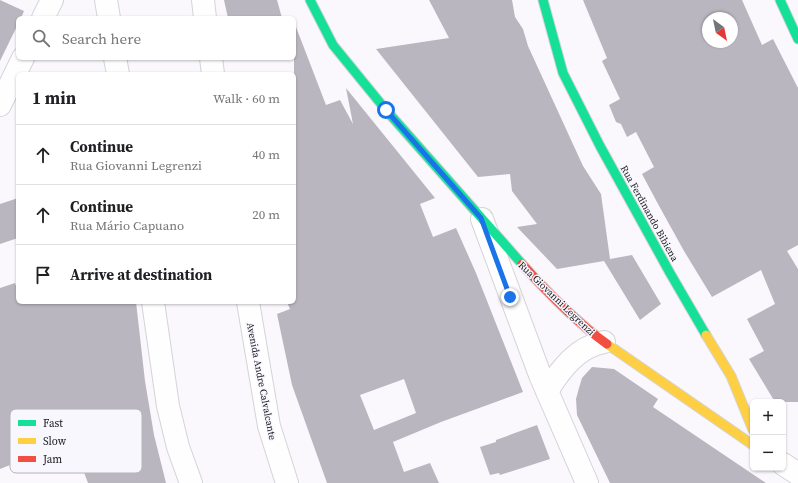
<!DOCTYPE html>
<html lang="en">
<head>
<meta charset="utf-8">
<style>
  body { margin:0; font-family:"Source Serif 4",serif; background:#f6f6f6; color:#202124 }
  .controls { position:absolute; right:12px; bottom:12px; display:grid; overflow:hidden; border-radius:6px; box-shadow:0 1px 3px #0004 }
  .controls button { width:36px; height:36px; display:grid; place-items:center; padding:0; border:0; border-bottom:1px solid #e0e0e0; background:#fff; color:#202124; font:20px sans-serif }
  .compass { position:absolute; left:702px; top:12px; width:36px; height:36px; border-radius:50%; background:#fff; box-shadow:0 1px 3px #0004; rotate:147deg }
  .stop { position:absolute; width:12px; height:12px; margin:-9px; border:3px solid #1a73e8; border-radius:50%; background:#fff }
  .stop.end { background:#1a73e8; border-color:#fff; box-shadow:0 1px 4px #0008 }
  .list { margin:0; padding:0; list-style:none }
  h2 { display:flex; justify-content:space-between; align-items:center; height:52px; margin:0; padding:0 16px; font-size:17px }
  h2 small { font-size:13px; font-weight:400; color:#757577 }
  .list li { display:grid; grid-template-columns:26px 1fr auto; gap:12px; align-items:center; box-sizing:border-box; height:60px; padding:0 16px; border-top:1px solid #e0e0e0 }
  .list b { display:block; font-size:15px; white-space:nowrap }
  .list p { margin:0; font-size:13px; white-space:nowrap; color:#757577 }
  .list em { font-size:13px; font-style:normal; color:#757577 }
  .icon { flex:none; width:22px; height:22px; fill:none; stroke:currentColor; stroke-width:2; stroke-linecap:round; stroke-linejoin:round }
  .map { position:relative; flex:none; width:798px; height:483px; overflow:hidden }
  .search { position:absolute; background:#fff; box-shadow:0 1px 3px #0004; left:16px; top:16px; width:280px; height:44px; display:flex; align-items:center; gap:10px; box-sizing:border-box; padding:0 14px; border-radius:6px; color:#757577; font-size:15px }
  .panel { position:absolute; background:#fff; box-shadow:0 1px 3px #0004; left:16px; top:72px; width:280px; height:232px; border-radius:6px }
  .map>svg:first-child { display:block }
  .building { fill:#b9b6c0; fill-rule:evenodd }
  .lines { fill:none; stroke-linecap:round; stroke-linejoin:round }
  .street-casing { stroke:#d4d3d7; stroke-width:24 }
  .fast-casing { stroke:#d4d3d7; stroke-width:11 }
  .slow-casing { stroke:#d4d3d7; stroke-width:11 }
  .jam-casing { stroke:#d4d3d7; stroke-width:11 }
  .street { stroke:#fefeff; stroke-width:22 }
  .fast { stroke:#16e098; stroke-width:9 }
  .slow { stroke:#ffcf43; stroke-width:9 }
  .jam { stroke:#f24e42; stroke-width:9 }
  .route { stroke:#1a73e8; stroke-width:5 }
  .labels { text-anchor:middle; stroke-width:3; stroke-linejoin:round; paint-order:stroke }
  .street-label { font-size:10px; fill:#18171b; stroke:#f9f7fe }
  .key { fill:#f9f7fe; stroke:#b6b4ba; stroke-width:1 }
  .key-label { font-size:11px; fill:#18171b }
</style>
</head>
<body>
<div class="map">
<svg width="798" height="483" viewBox="0 0 798 483">
  <rect width="100%" height="100%" fill="#faf8fd"/>
  <g class="building">
    <polygon points="0,0 24,11 21,18 18,18 18,24 0,61"/>
    <polygon points="224,0 277,0 282,18 228,18"/>
    <polygon points="429,0 512,0 515,17 523,29 528,46 583,166 601,194 610,259 632,255 661,304 640,320 604,261 557,269 517,227 537,224 512,191 510,174 478,177 376,49 449,38"/>
    <path d="M583,0H742L762,45L773,39L798,88V245L787,251L798,269V402H775L749,359L764,351L747,319L775,304L761,270L712,297L684,251L658,204L642,174L654,167L636,132L627,137L621,124L616,122L609,105L620,99L602,61L607,58ZM708,18H732V42H708Z"/>
    <path d="M296,27L326,105L340,100L353,124L346,88L435,198L420,204L433,237L456,228L476,273L523,392L441,422L393,442L404,472L430,463L439,483H327L292,385L277,314L290,309L287,302H294V28ZM404,379L416,413L374,430L360,395Z"/>
    <polygon points="18,198 18,238 0,244 0,204"/>
    <polygon points="15,283 18,291 18,302 136,302 145,381 154,435 166,483 88,483 74,446 55,454 53,448 0,469 0,288"/>
    <polygon points="592,367 614,369 658,399 653,407 766,483 610,483 577,415 576,399 579,388 582,378"/>
    <polygon points="537,425 550,459 500,475 499,473 490,475 480,447 496,442 496,440"/>
  </g>
  <g class="lines">
    <defs>
      <g id="street">
        <polyline points="106,0 109,18"/>
        <polyline points="203,0 205,18"/>
        <polyline points="43,18 52,0"/>
        <polyline points="115,58 118,74"/>
        <polyline points="211,58 213,74"/>
        <polyline points="0,105 23,58"/>
        <polyline points="482,219 540,375 587,483"/>
        <polyline points="153,302 168,406 178,447 191,483"/>
        <polyline points="248,302 269,426 287,483"/>
        <path d="M547,391C561,369 577,347 604,342"/>
        <polyline points="783,464 798,474"/>
      </g>
      <g id="fast">
        <polyline points="310,0 333,45 386,110 522,264"/>
        <polyline points="543,0 563,73 600,146 670,273 706,335"/>
        <polyline points="780,0 798,39"/>
      </g>
      <g id="slow">
        <polyline points="706,335 731,376 753,430"/>
        <polyline points="607,344 753,445"/>
      </g>
      <path id="jam" d="M522,264C547,292 576,322 607,344"/>
    </defs>
    <use href="#street" class="street-casing"/>
    <use href="#fast" class="fast-casing"/>
    <use href="#slow" class="slow-casing"/>
    <use href="#jam" class="jam-casing"/>
    <use href="#street" class="street"/>
    <use href="#fast" class="fast"/>
    <use href="#slow" class="slow"/>
    <use href="#jam" class="jam"/>
  </g>
  <g class="lines">
    <polyline class="route" points="386,110 481,218 510,297"/>
  </g>
  <g class="labels">
    <g class="street-label">
      <text transform="translate(650 213) rotate(61)" y="4">Rua Ferdinando Bibiena</text>
      <text transform="translate(557 298) rotate(44)" y="4">Rua Giovanni Legrenzi</text>
      <text transform="translate(262 381) rotate(79)" y="4">Avenida Andre Calvalcante</text>
    </g>
  </g>
  <rect x="10" y="409" width="132" height="64" rx="6" class="key"/>
  <rect x="18" y="420" width="18" height="6" fill="#16e098"/>
  <rect x="18" y="438" width="18" height="6" fill="#ffcf43"/>
  <rect x="18" y="456" width="18" height="6" fill="#f24e42"/>
  <g class="key-label">
    <text x="43" y="427">Fast</text>
    <text x="43" y="445">Slow</text>
    <text x="43" y="463">Jam</text>
  </g>
</svg>
<div class="controls">
<button>+</button>
<button>−</button>
</div>
<svg class="compass" viewBox="-18 -18 36 36"><path d="M0-13l5 13h-10z" fill="#e53935"/><path d="M0 13l5-13h-10z" fill="#757577"/></svg>
<div class="stop" style="left:386px;top:110px"></div>
<div class="stop end" style="left:510px;top:297px"></div>
<div class="search"><svg class="icon" aria-label="search" viewBox="0 0 24 24"><circle cx="10" cy="10" r="6"/><path d="M15 15l6 6"/></svg>Search here</div>
<section class="panel">
<h2>1 min<small>Walk · 60 m</small></h2>
<ul class="list">
<li><svg class="icon" aria-label="ahead" viewBox="0 0 24 24"><path d="M12 20V5M6 11l6-6 6 6"/></svg><div><b>Continue</b><p>Rua Giovanni Legrenzi</p></div><em>40 m</em></li>
<li><svg class="icon" aria-label="ahead" viewBox="0 0 24 24"><path d="M12 20V5M6 11l6-6 6 6"/></svg><div><b>Continue</b><p>Rua Mário Capuano</p></div><em>20 m</em></li>
<li><svg class="icon" aria-label="arrive" viewBox="0 0 24 24"><path d="M6 21V4h12l-3 4 3 4H6"/></svg><div><b>Arrive at destination</b></div></li>
</ul>
</section>
</div>
</body>
</html>
